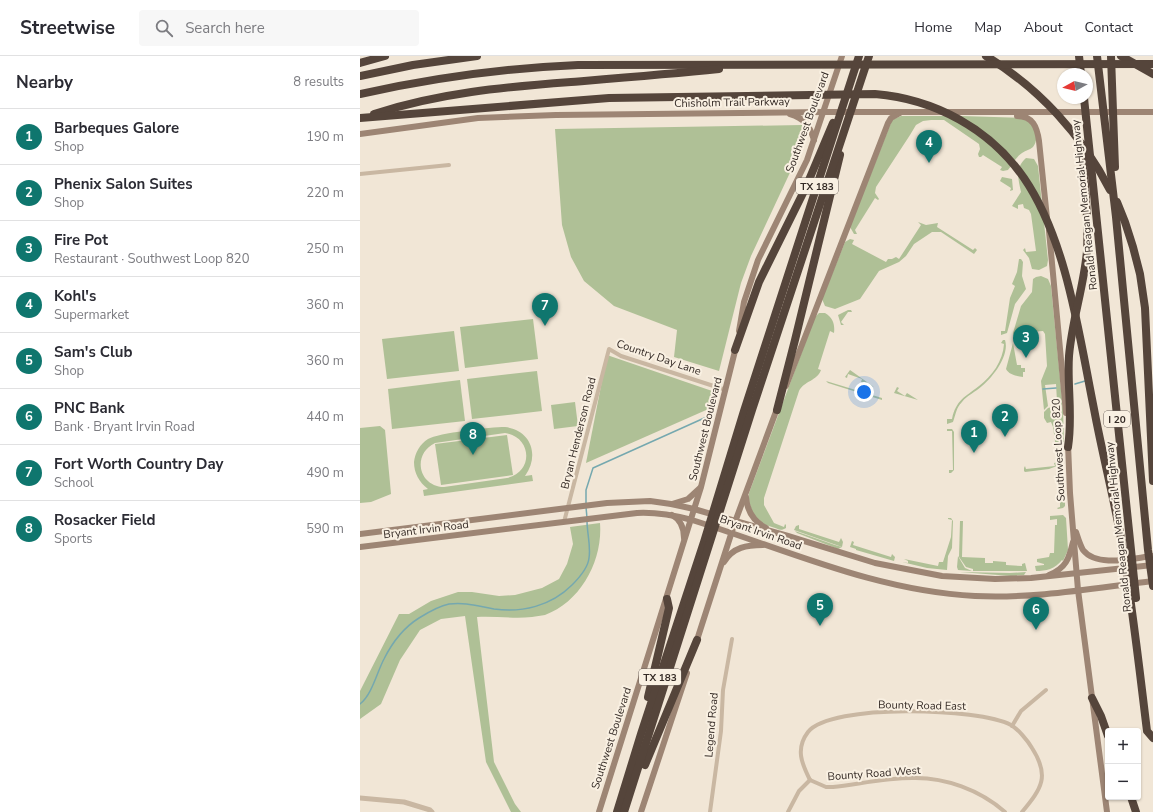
<!DOCTYPE html>
<html lang="en">
<head>
<meta charset="utf-8">
<style>
  body { margin:0; font-family:"Nunito Sans",sans-serif; background:#f7f7f7; color:#2b2b33 }
  .controls { position:absolute; right:12px; bottom:12px; display:grid; overflow:hidden; border-radius:4px; box-shadow:0 1px 3px #0004 }
  .controls button { width:36px; height:36px; display:grid; place-items:center; padding:0; border:0; border-bottom:1px solid #e1e1e2; background:#fff; color:#2b2b33; font:20px sans-serif }
  .compass { position:absolute; left:697px; top:12px; width:36px; height:36px; border-radius:50%; background:#fff; box-shadow:0 1px 3px #0004; rotate:262deg }
  .you { position:absolute; left:504px; top:336px; width:14px; height:14px; margin:-10px; border:3px solid #fff; border-radius:50%; background:#1a73e8; box-shadow:0 0 0 6px #1a73e833 }
  .badge { display:grid; place-items:center; width:26px; height:26px; border-radius:50%; background:#0f766e; color:#fff; font-size:13px; font-weight:700 }
  .pin { position:absolute; translate:-50% -33px; filter:drop-shadow(0 1px 2px #0008) }
  .pin::after { content:''; position:absolute; top:21px; width:14px; height:12px; background:inherit; clip-path:polygon(0 0,100% 0,50% 100%) }
  .list { margin:0; padding:0; list-style:none }
  h2 { display:flex; justify-content:space-between; align-items:center; height:52px; margin:0; padding:0 16px; font-size:17px }
  h2 small { font-size:13px; font-weight:400; color:#7c7c81 }
  .list li { display:grid; grid-template-columns:26px 1fr auto; gap:12px; align-items:center; box-sizing:border-box; height:56px; padding:0 16px; border-top:1px solid #e1e1e2 }
  .list b { display:block; font-size:15px; white-space:nowrap }
  .list p { margin:0; font-size:13px; white-space:nowrap; color:#7c7c81 }
  .list em { font-size:13px; font-style:normal; color:#7c7c81 }
  .icon { flex:none; width:22px; height:22px; fill:none; stroke:currentColor; stroke-width:2; stroke-linecap:round; stroke-linejoin:round }
  .map { position:relative; flex:none; width:793px; height:756px; overflow:hidden }
  header { display:flex; align-items:center; gap:24px; box-sizing:border-box; height:56px; padding:0 20px; background:#fff; border-bottom:1px solid #e1e1e2 }
  header strong { font-size:19px }
  nav { display:flex; gap:22px; margin-inline-start:auto; font-size:14px }
  .search { width:280px; height:36px; background:#f7f7f7; display:flex; align-items:center; gap:10px; box-sizing:border-box; padding:0 14px; border-radius:4px; color:#7c7c81; font-size:15px }
  main { display:flex }
  aside { flex:1; background:#fff }
  .map>svg:first-child { display:block }
  .green { fill:#afc096; fill-rule:evenodd }
  .lines { fill:none; stroke-linecap:round; stroke-linejoin:round }
  .stream { stroke:#75a8af; stroke-width:1.5 }
  .minor { stroke:#c9b7a2; stroke-width:4 }
  .tertiary { stroke:#c9b7a2; stroke-width:5 }
  .secondary { stroke:#9d8574; stroke-width:6 }
  .motorway { stroke:#55453b; stroke-width:8 }
  .labels { text-anchor:middle; stroke-width:4; stroke-linejoin:round; paint-order:stroke }
  .shield { fill:#f9f0e2; stroke:#6f655e; stroke-width:1 }
  .shield-label { font-size:10px; font-weight:bold; fill:#342a25 }
  .street-label { font-size:11px; fill:#342a25; stroke:#f9f0e2 }
</style>
</head>
<body>
<header>
<strong>Streetwise</strong>
<div class="search"><svg class="icon" aria-label="search" viewBox="0 0 24 24"><circle cx="10" cy="10" r="6"/><path d="M15 15l6 6"/></svg>Search here</div>
<nav><a>Home</a><a>Map</a><a>About</a><a>Contact</a></nav>
</header>
<main>
<aside>
<h2>Nearby<small>8 results</small></h2>
<ul class="list">
<li><span class="badge">1</span><div><b>Barbeques Galore</b><p>Shop</p></div><em>190 m</em></li>
<li><span class="badge">2</span><div><b>Phenix Salon Suites</b><p>Shop</p></div><em>220 m</em></li>
<li><span class="badge">3</span><div><b>Fire Pot</b><p>Restaurant · Southwest Loop 820</p></div><em>250 m</em></li>
<li><span class="badge">4</span><div><b>Kohl's</b><p>Supermarket</p></div><em>360 m</em></li>
<li><span class="badge">5</span><div><b>Sam's Club</b><p>Shop</p></div><em>360 m</em></li>
<li><span class="badge">6</span><div><b>PNC Bank</b><p>Bank · Bryant Irvin Road</p></div><em>440 m</em></li>
<li><span class="badge">7</span><div><b>Fort Worth Country Day</b><p>School</p></div><em>490 m</em></li>
<li><span class="badge">8</span><div><b>Rosacker Field</b><p>Sports</p></div><em>590 m</em></li>
</ul>
</aside>
<div class="map">
<svg width="793" height="756" viewBox="0 0 793 756">
  <rect width="100%" height="100%" fill="#f1e6d6"/>
  <g class="green">
    <path d="M541,60H602L662,62C673,65 681,81 673,91C670,94 666,94 662,97C656,101 652,109 648,114L643,115L640,114L642,111L623,99L621,101H619L618,98L620,93L619,88L584,64H571L563,65L556,69L550,79L516,131L515,137L519,143L518,144L515,142L495,174L497,178H494L490,171L532,64Z"/>
    <polygon points="442,69 441,93 391,200 381,227 359,315 314,301 317,274 254,250 224,225 211,201 202,169 195,73"/>
    <path d="M666,102L674,103L678,110L688,204L687,210L679,214L672,213L669,202L663,194L665,192L666,196L676,195L671,158L669,154L664,152L663,148L658,149V153L652,150L661,136C658,122 655,112 666,102Z"/>
    <polygon points="642,121 652,123 653,134 650,135 651,132 640,125"/>
    <polygon points="558,166 566,169 578,167 577,171 613,194 615,192 617,194 614,198 581,176 572,176 554,188 546,200 539,206 519,215 500,243 475,253 465,250 462,243 485,186 490,183 494,184 492,188 526,206 528,203 532,203 536,201 539,203 561,169"/>
    <polygon points="659,203 661,203 663,206 662,220 666,233 655,248 647,277 641,279 641,275 645,275 650,242 655,230 652,228 657,216"/>
    <polygon points="681,220 688,223 691,230 703,353 704,386 698,386 699,404 697,410 689,413 665,416 664,415 664,412 665,410 666,413 695,410 694,407 698,406 693,371 691,366 687,367 684,362 684,356 688,352 695,350 697,345 696,328 685,329 688,350 684,354 681,325 687,310 685,278 683,275 659,277 659,281 654,279 653,277 661,250 672,236 673,223 676,221"/>
    <polygon points="488,254 491,254 492,256 488,256 481,266 484,269 481,269 478,259"/>
    <path d="M459,257H465C473,262 475,268 474,277L470,275L458,313L461,314C457,325 444,325 439,335L404,442V449L414,467L424,471L425,468L426,469V472C420,476 417,472 412,471C410,470 408,470 406,469C394,464 388,450 389,437L455,261Z"/>
    <polygon points="173,263 178,303 105,312 100,271"/>
    <polygon points="94,275 99,315 27,323 22,283"/>
    <path d="M643,284H645C650,299 633,321 622,330C616,336 607,339 602,346C596,352 596,358 593,366L587,368V363H592C596,344 605,341 619,330C632,320 643,305 644,288L641,287Z"/>
    <path d="M653,287L657,309H661V312H665V316H663V321C657,320 649,319 646,313Z"/>
    <polygon points="247,299 358,337 353,351 226,407"/>
    <polygon points="490,314 514,331 501,326 502,323 488,318 487,322 485,321"/>
    <polygon points="177,315 182,355 112,363 107,323"/>
    <polygon points="100,324 105,365 32,373 28,333"/>
    <polygon points="466,325 522,342 522,344 468,327"/>
    <polygon points="537,331 539,332 537,335 545,340 547,337 558,344 534,337"/>
    <polygon points="215,346 218,370 194,373 191,349"/>
    <polygon points="20,370 25,374 31,438 11,446 0,447 0,372"/>
    <path d="M145,371C171,374 180,399 165,420L172,419L173,425L64,440L63,434L68,433C59,426 54,417 54,406C55,397 60,388 68,383C78,377 131,371 145,371ZM145,377C172,381 174,416 147,422L84,431C58,430 52,398 75,387Z"/>
    <polygon points="587,373 592,373 594,376 594,414 591,417 589,417 589,414 593,414 592,375 587,375"/>
    <polygon points="147,379 153,419 81,429 75,388"/>
    <polygon points="696,418 700,419 704,422 705,435 705,450 703,452 698,453 697,452 700,451 700,440 697,440 701,439 699,421 695,421"/>
    <path d="M703,459L706,462L708,494L703,505L702,504C695,513 686,515 676,515L675,510L684,509V508L677,506V503L689,501L690,497H694L695,469H697V463L690,464V460Z"/>
    <polygon points="588,462 591,462 593,465 592,492 588,500 587,514 567,512 542,506 548,507 548,505 544,503 578,510 579,506 583,506 591,481 592,464 588,463"/>
    <polygon points="600,465 603,465 602,501 625,502 625,507 633,507 633,505 646,506 646,509 662,510 662,508 665,507 667,515 613,515 613,513 606,511 599,501"/>
    <path d="M240,467C243,504 221,546 185,559C181,560 176,560 172,561C154,563 135,560 117,561L134,706L155,748L161,756H151L126,706L105,560L81,563L60,574L40,604L21,648L0,663V635L39,558H49L71,545L98,536H112L139,540L155,539L182,532L199,523L207,508L213,488L210,471Z"/>
    <polygon points="439,469 439,473 479,486 481,482 483,486 482,491 434,474 436,470"/>
    <polygon points="435,475 475,489 482,491 478,493 437,477"/>
    <polygon points="492,485 494,486 493,489 531,501 532,498 535,501 534,505 496,494 496,493 490,491"/>
    <polygon points="598,500 605,512 612,515 598,514 597,511"/>
    <polygon points="600,516 650,517 666,516 664,519 651,520"/>
  </g>
  <g class="lines">
    <g class="stream">
      <polyline points="715,328 725,325"/>
      <polyline points="683,333 696,332"/>
      <polyline points="226,448 226,434 233,412 351,359"/>
      <polyline points="226,451 227,462"/>
      <path d="M0,648C12,639 17,616 24,603C32,587 43,572 59,562C67,557 79,550 89,548C106,546 117,550 134,553C162,557 191,550 212,529C219,522 228,512 229,502C231,490 227,477 227,465"/>
    </g>
    <g class="minor">
      <polyline points="0,118 89,109"/>
      <polyline points="204,466 249,293 261,300 366,334"/>
      <polyline points="652,670 661,655 686,634"/>
      <path d="M450,724C442,708 435,693 448,676C471,647 619,652 651,669C658,673 668,685 672,692C690,720 682,732 662,756"/>
      <path d="M450,724L466,731H473C499,728 526,722 552,722C585,721 620,734 645,756"/>
      <polyline points="350,756 361,675 363,634 372,583"/>
      <polyline points="428,756 439,735 450,724"/>
    </g>
    <polyline class="tertiary" points="0,742 44,746 70,754 72,756"/>
    <g class="secondary">
      <path d="M430,58C444,62 450,70 454,84"/>
      <path d="M657,60C673,60 677,71 679,85L687,162"/>
      <polyline points="0,78 118,62 196,59 464,56 793,56"/>
      <polyline points="689,175 706,357"/>
      <polyline points="379,275 384,246 398,204 447,104 482,0"/>
      <polyline points="426,330 528,67 531,62 540,57"/>
      <polyline points="708,388 710,437 718,534 747,756"/>
      <path d="M386,441C387,455 393,465 406,472"/>
      <polyline points="312,448 328,443 340,432"/>
      <path d="M312,459C321,464 324,473 324,482"/>
      <path d="M716,476C718,482 720,489 723,494C737,512 773,502 793,500"/>
      <polyline points="0,478 247,447 290,445 311,448 334,453 428,480 515,507 582,520 635,523 671,522 793,509"/>
      <path d="M0,491L277,457C296,456 313,459 332,464C425,493 515,535 615,540C675,543 734,532 793,525"/>
      <path d="M364,506C373,491 387,489 403,489"/>
      <path d="M689,519C706,512 709,503 713,486"/>
      <polyline points="336,587 375,466 418,350"/>
      <polyline points="239,756 341,431 376,291"/>
      <polyline points="281,756 327,617"/>
    </g>
    <g class="motorway">
      <path d="M626,0C679,32 722,79 750,134"/>
      <polyline points="719,0 721,18"/>
      <polyline points="737,0 756,161 788,494 793,530"/>
      <polyline points="751,0 755,111"/>
      <polyline points="761,0 793,18"/>
      <polyline points="0,7 25,0"/>
      <polyline points="0,20 53,9 117,0"/>
      <path d="M0,38C72,22 144,12 218,9L793,8"/>
      <polyline points="724,42 776,542"/>
      <path d="M14,58C78,37 144,31 211,26C260,22 310,18 359,13"/>
      <path d="M0,62L249,42L515,38C575,43 630,73 664,122C707,185 719,279 734,353C742,396 753,439 761,482C772,546 779,610 787,675L793,682"/>
      <polyline points="757,146 765,166 773,191 780,218 785,252 793,425"/>
      <polyline points="375,294 399,226 446,131 473,67"/>
      <polyline points="417,354 435,284 480,99"/>
      <path d="M708,391C713,360 707,330 709,300C712,264 724,230 727,195C729,161 724,122 722,88"/>
      <polyline points="288,641 309,552 307,543"/>
      <polyline points="732,642 741,660 748,680"/>
      <polyline points="285,709 337,584"/>
      <polyline points="771,741 776,756"/>
      <polyline points="257,756 281,678 344,486 384,355 499,0"/>
      <polyline points="264,756 392,354 509,0"/>
    </g>
  </g>
  <g class="labels">
    <g class="shield">
      <rect x="436" y="122" width="42" height="16" rx="3"/>
      <rect x="744" y="355" width="26" height="16" rx="3"/>
      <rect x="279" y="613" width="42" height="16" rx="3"/>
    </g>
    <g class="shield-label">
      <text x="457" y="134">TX 183</text>
      <text x="757" y="367">I 20</text>
      <text x="300" y="625">TX 183</text>
    </g>
    <g class="street-label">
      <text transform="translate(372 46) rotate(-1)" y="4">Chisholm Trail Parkway</text>
      <text transform="translate(447 66) rotate(-70)" y="4">Southwest Boulevard</text>
      <text transform="translate(724 149) rotate(-96)" y="4">Ronald Reagan Memorial Highway</text>
      <text transform="translate(299 301) rotate(19)" y="4">Country Day Lane</text>
      <text transform="translate(345 373) rotate(-76)" y="4">Southwest Boulevard</text>
      <text transform="translate(218 377) rotate(-76)" y="4">Bryan Henderson Road</text>
      <text transform="translate(698 394) rotate(-93)" y="4">Southwest Loop 820</text>
      <text transform="translate(758 471) rotate(-96)" y="4">Ronald Reagan Memorial Highway</text>
      <text transform="translate(66 473) rotate(-7)" y="4">Bryant Irvin Road</text>
      <text transform="translate(401 476) rotate(19)" y="4">Bryant Irvin Road</text>
      <text transform="translate(562 649) rotate(1)" y="4">Bounty Road East</text>
      <text transform="translate(351 669) rotate(-85)" y="4">Legend Road</text>
      <text transform="translate(251 682) rotate(-72)" y="4">Southwest Boulevard</text>
      <text transform="translate(514 717) rotate(-4)" y="4">Bounty Road West</text>
    </g>
  </g>
</svg>
<div class="controls">
<button>+</button>
<button>−</button>
</div>
<svg class="compass" viewBox="-18 -18 36 36"><path d="M0-13l5 13h-10z" fill="#e53935"/><path d="M0 13l5-13h-10z" fill="#7c7c81"/></svg>
<div class="you"></div>
<div class="pin badge" style="left:614px;top:397px">1</div>
<div class="pin badge" style="left:645px;top:381px">2</div>
<div class="pin badge" style="left:666px;top:302px">3</div>
<div class="pin badge" style="left:569px;top:107px">4</div>
<div class="pin badge" style="left:460px;top:570px">5</div>
<div class="pin badge" style="left:676px;top:574px">6</div>
<div class="pin badge" style="left:185px;top:270px">7</div>
<div class="pin badge" style="left:113px;top:399px">8</div>
</div>
</main>
</body>
</html>
